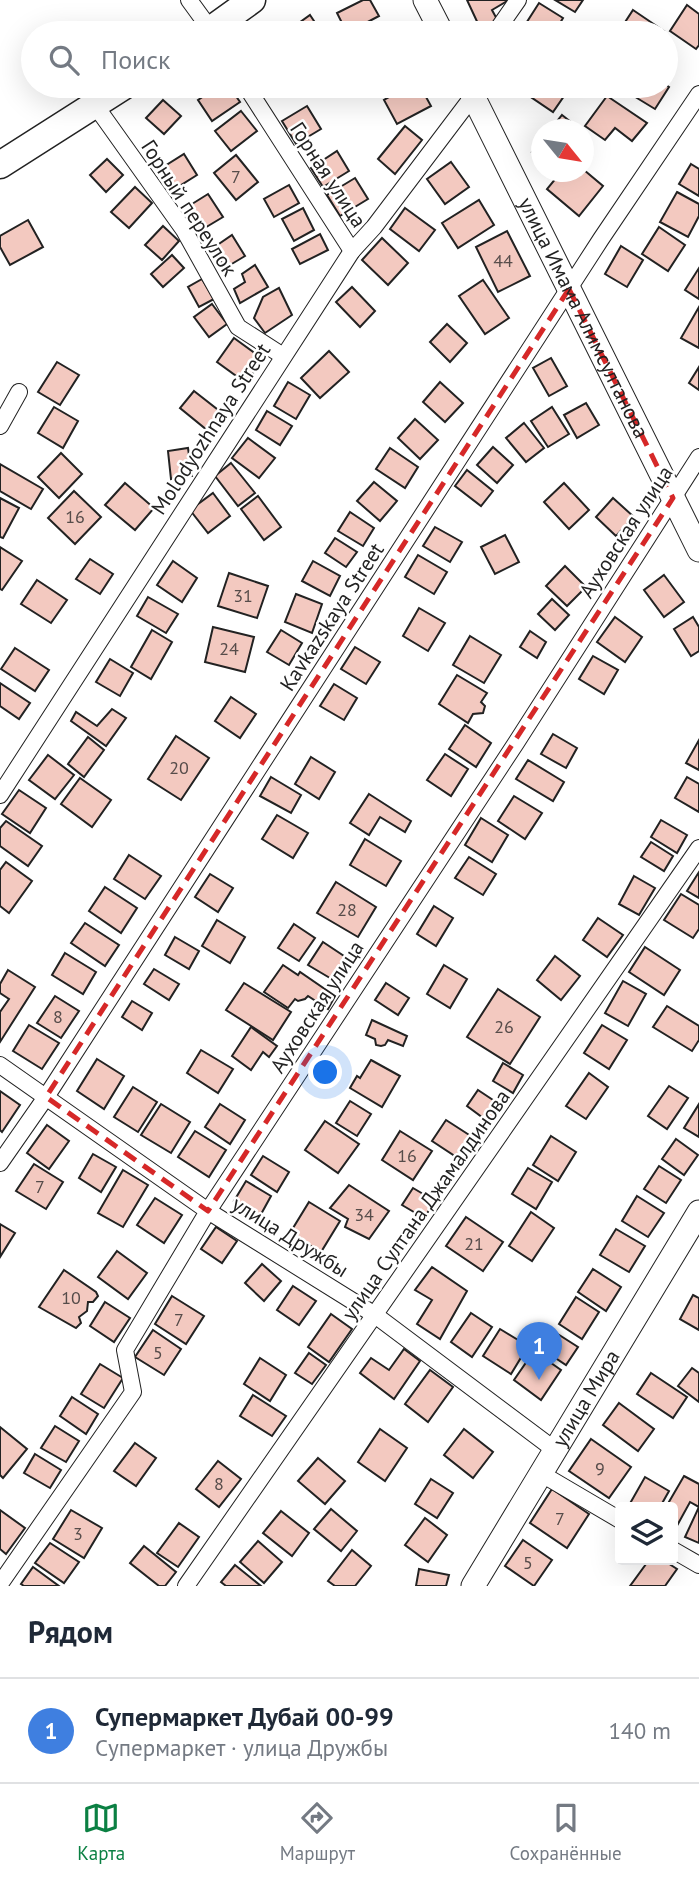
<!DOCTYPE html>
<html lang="ru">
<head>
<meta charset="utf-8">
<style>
  body { margin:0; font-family:"PT Sans",sans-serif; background:#f2f2f3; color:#1f2937 }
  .controls { position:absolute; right:21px; bottom:21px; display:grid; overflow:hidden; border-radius:7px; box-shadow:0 7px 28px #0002 }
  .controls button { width:63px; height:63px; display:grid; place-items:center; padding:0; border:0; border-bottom:2px solid #e0e1e3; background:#fff; color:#1f2937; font:35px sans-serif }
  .compass { position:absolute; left:531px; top:119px; width:63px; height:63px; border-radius:50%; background:#fff; box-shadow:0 7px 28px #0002; rotate:120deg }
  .you { position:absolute; left:326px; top:1073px; width:24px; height:24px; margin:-18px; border:5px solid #fff; border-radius:50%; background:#1a73e8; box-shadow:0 0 0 10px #1a73e833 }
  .badge { display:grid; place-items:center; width:46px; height:46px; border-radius:50%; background:#0b8043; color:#fff; font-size:23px; font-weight:700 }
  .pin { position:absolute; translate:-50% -58px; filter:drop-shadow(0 2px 4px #0008) }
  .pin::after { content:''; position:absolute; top:37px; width:24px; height:21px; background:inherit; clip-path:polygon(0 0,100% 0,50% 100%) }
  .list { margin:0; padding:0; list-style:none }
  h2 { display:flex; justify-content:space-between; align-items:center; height:91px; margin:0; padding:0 28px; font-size:30px }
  h2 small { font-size:23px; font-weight:400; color:#747a83 }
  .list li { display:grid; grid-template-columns:46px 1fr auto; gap:21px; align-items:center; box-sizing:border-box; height:105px; padding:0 28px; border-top:2px solid #e0e1e3 }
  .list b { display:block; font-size:26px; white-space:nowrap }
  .list p { margin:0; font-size:23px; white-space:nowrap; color:#747a83 }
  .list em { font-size:23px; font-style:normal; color:#747a83 }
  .icon { flex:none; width:38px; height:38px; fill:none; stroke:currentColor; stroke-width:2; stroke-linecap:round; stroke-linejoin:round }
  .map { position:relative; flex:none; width:699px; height:1586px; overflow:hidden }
  .search { position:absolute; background:#fff; box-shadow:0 7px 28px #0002; left:21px; right:21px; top:21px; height:77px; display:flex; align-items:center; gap:18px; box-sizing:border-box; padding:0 24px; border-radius:38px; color:#747a83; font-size:26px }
  .sheet { height:196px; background:#fff }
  nav { display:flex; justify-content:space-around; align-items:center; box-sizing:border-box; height:98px; border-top:2px solid #e0e1e3; background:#fff; font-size:19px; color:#747a83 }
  nav a { display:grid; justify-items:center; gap:4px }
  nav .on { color:#0b8043 }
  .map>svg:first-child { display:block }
  .building { fill:#f3c9c0; stroke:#222; stroke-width:2 }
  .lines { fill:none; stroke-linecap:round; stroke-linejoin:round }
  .minor-casing { stroke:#222; stroke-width:18 }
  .secondary-casing { stroke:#222; stroke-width:25 }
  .trunk-casing { stroke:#222; stroke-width:29 }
  .minor { stroke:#fff; stroke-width:16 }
  .secondary { stroke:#fff; stroke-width:23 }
  .trunk { stroke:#fff; stroke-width:26 }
  .marked { fill:none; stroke:#d62828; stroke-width:5; stroke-dasharray:14 9; stroke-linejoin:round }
  .labels { text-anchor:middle; stroke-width:5; stroke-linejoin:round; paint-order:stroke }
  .number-label { font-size:18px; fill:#564c4a }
  .street-label { font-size:21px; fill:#222; stroke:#fff }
</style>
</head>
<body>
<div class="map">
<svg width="699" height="1586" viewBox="0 0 699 1586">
  <rect width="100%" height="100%" fill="#fff"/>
  <g class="building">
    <polygon points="363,0 370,0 379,16 347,33 337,13"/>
    <polygon points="467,0 509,0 492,10 498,21 481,30"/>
    <polygon points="555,0 583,0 575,12"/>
    <polygon points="539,3 563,18 554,33 539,33 525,25"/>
    <polygon points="687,5 699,14 699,45 696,49 670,31"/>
    <polygon points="633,10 664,31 663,33 618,33"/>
    <polygon points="310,15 322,33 285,33"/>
    <polygon points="255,23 262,33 241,33"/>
    <polygon points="666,85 669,87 655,109 632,95 637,86"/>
    <polygon points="219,86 229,86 240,102 212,121 198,100"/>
    <polygon points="409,86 420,86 431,106 397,124 384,100"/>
    <polygon points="522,86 571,86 553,112 519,89"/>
    <polygon points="607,96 647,123 632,141 615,128 605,140 585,126"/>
    <polygon points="163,100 181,116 164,134 146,118"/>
    <polygon points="307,106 321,129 296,144 282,121"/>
    <polygon points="241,111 257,131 231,151 215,131"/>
    <polygon points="562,115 581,130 550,130"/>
    <polygon points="405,126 422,140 395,174 378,159"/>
    <polygon points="542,140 542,159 532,152"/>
    <polygon points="337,151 349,171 323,187 311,168"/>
    <polygon points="184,154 197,175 173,190 160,169"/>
    <polygon points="236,155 258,182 236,200 214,173"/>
    <polygon points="107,159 123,175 106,192 90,175"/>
    <polygon points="451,162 469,187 445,204 427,179"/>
    <polygon points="691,164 699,169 699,196 679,184"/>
    <polygon points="584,170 603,186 579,216 547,189 561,172"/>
    <polygon points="355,178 368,199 340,216 327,195"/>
    <polygon points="289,185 299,203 274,217 264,199"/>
    <polygon points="135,187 152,203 129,228 111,212"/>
    <polygon points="677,192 699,204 699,216 688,237 660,222"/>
    <polygon points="208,194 223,217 198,232 184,209"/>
    <polygon points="479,200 494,225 458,248 442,223"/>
    <polygon points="303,208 314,230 294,241 282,219"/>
    <polygon points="405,208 435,230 419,251 390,229"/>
    <polygon points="28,220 43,247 10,265 0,247 0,236"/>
    <polygon points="163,226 179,241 162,260 145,245"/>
    <polygon points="659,227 685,245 668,271 642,254"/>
    <polygon points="507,231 530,276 498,292 476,247"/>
    <polygon points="320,234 328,250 300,264 292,249"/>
    <polygon points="232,235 245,256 225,268 213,248"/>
    <polygon points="382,238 408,263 388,285 362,260"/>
    <polygon points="621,246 643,260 627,287 605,274"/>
    <polygon points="172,255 184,268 163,287 151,274"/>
    <polygon points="255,265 268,287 240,303 234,289 245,282 242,274"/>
    <polygon points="699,268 699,299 685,290"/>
    <polygon points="202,279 214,299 199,307 188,287"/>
    <polygon points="483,280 509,318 485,334 459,296"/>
    <polygon points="352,287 375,311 360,327 336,302"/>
    <polygon points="279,288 292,315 265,333 254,318 263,297"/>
    <polygon points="212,304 227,324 209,337 194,317"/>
    <polygon points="699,307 699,348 681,338"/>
    <polygon points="447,324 467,343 450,362 430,342"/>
    <polygon points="234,338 263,359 246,383 217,362"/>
    <polygon points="329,351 349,372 320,398 301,378"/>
    <polygon points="551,358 567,386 549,396 533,368"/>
    <polygon points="57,362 79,375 60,405 38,392"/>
    <polygon points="699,367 699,390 689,383"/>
    <polygon points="288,382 310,395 296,419 274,406"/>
    <polygon points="440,382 463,403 445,422 423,402"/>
    <polygon points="194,391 222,413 207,430 180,408"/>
    <polygon points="586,403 599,425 577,438 564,415"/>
    <polygon points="54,407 78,421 63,448 38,433"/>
    <polygon points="552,407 569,434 548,447 531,421"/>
    <polygon points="267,411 292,426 280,445 256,430"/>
    <polygon points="415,419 438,440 420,459 398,438"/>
    <polygon points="524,423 544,448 526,462 506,438"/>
    <polygon points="248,438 275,458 259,478 232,458"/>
    <polygon points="493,447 513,465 497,483 477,465"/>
    <polygon points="188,448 192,476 171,479 168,451"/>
    <polygon points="390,448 418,467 405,488 376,469"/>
    <polygon points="61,453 82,474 59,498 38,477"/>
    <polygon points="231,463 255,493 238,506 215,476"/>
    <polygon points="0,464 43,489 31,509 0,491"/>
    <polygon points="467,470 493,491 481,506 455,486"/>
    <polygon points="374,482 397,501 380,521 357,501"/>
    <polygon points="125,483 154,508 135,530 105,505"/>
    <polygon points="564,483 589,510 569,529 544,502"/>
    <polygon points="74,491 101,517 75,544 48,518"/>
    <polygon points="213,493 230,516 208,533 190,510"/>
    <polygon points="258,496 281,527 264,540 241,509"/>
    <polygon points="0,498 19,508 3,538 0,537"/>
    <polygon points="613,498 634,517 616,536 596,517"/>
    <polygon points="350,512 374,528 363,546 338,531"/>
    <polygon points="435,527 462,542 450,562 423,546"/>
    <polygon points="505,535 519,562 495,574 481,547"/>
    <polygon points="335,538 357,552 346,567 325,553"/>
    <polygon points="0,547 22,561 2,590 0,589"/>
    <polygon points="418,555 447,572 434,594 405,577"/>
    <polygon points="90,559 113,574 100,594 76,579"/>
    <polygon points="173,561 197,578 182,602 157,585"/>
    <polygon points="313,561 340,576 330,596 302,581"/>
    <polygon points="565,566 586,587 567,606 546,586"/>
    <polygon points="229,573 268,586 257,618 218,606"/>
    <polygon points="664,575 684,602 664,617 644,590"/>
    <polygon points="37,580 67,600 51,623 21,604"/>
    <polygon points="296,594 322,604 312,633 285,622"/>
    <polygon points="148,597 178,614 166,633 137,616"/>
    <polygon points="552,599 569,615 555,630 538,614"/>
    <polygon points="419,608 445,623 428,651 403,636"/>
    <polygon points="615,617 642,637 625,662 597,642"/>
    <polygon points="693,617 699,627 699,651 691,656 674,629"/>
    <polygon points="213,627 254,637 245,672 205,662"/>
    <polygon points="152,630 172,642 151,679 131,667"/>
    <polygon points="281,630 302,643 289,665 267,652"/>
    <polygon points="530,631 546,642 537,658 520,647"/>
    <polygon points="470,636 501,655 484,683 453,665"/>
    <polygon points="355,647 380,662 366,684 341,669"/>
    <polygon points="15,648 49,670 35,691 1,669"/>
    <polygon points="593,656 618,670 604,694 579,679"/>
    <polygon points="110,659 133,673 120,696 96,682"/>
    <polygon points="457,675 487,693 481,702 485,706 483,713 473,714 468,723 439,704"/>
    <polygon points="0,683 30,703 19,719 0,706"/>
    <polygon points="334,684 357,698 344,720 320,706"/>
    <polygon points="231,697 256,714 240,738 215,721"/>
    <polygon points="112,709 126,718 106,746 71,721 76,712 97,726"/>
    <polygon points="465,725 491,743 476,767 449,749"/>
    <polygon points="553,734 577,748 566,768 541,754"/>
    <polygon points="176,736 209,758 181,800 148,779"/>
    <polygon points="88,737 104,750 84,777 68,764"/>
    <polygon points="699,740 699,770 686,763"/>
    <polygon points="445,754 468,769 451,796 427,780"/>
    <polygon points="48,755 74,775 55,799 29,780"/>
    <polygon points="311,757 335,772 319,799 295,784"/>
    <polygon points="528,760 564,782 553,801 516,779"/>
    <polygon points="271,777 301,795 291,813 260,796"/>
    <polygon points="687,777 699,784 699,812 675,798"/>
    <polygon points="80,778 111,800 92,827 61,804"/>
    <polygon points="19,790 46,808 30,833 2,814"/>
    <polygon points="369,794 411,821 405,832 380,817 369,835 350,823"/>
    <polygon points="514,796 542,813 525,839 498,821"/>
    <polygon points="277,815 308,833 293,858 262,839"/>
    <polygon points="481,818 508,835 492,862 465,845"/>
    <polygon points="661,820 687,835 677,853 651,837"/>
    <polygon points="6,821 42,846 28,866 0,846 0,828"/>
    <polygon points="365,839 401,861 386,886 350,865"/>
    <polygon points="651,842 673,856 664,871 641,857"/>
    <polygon points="129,855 161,876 145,899 114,879"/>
    <polygon points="469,857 496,874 483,895 455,878"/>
    <polygon points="6,862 32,881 9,913 0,906 0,870"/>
    <polygon points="699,872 699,898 687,891"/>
    <polygon points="210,874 233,888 218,912 195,897"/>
    <polygon points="634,876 655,888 639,915 619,904"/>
    <polygon points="336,882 376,907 358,937 317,913"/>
    <polygon points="105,887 137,908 121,933 89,911"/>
    <polygon points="681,894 699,905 699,929 693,938 664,920"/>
    <polygon points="434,906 453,918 436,946 417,934"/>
    <polygon points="598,918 623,935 607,957 583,940"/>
    <polygon points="217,920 245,937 230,963 202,946"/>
    <polygon points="85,923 119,945 105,966 71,943"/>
    <polygon points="294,924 315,938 299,961 278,948"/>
    <polygon points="175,937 199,951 189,969 165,955"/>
    <polygon points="323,942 350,960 335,981 308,965"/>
    <polygon points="645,947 680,970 664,995 629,972"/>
    <polygon points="65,953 96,972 83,994 52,975"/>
    <polygon points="555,956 580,976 561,1000 537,980"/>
    <polygon points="283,965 298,975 300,972 335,996 328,1009 308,996 305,999 298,1001 295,999 288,1008 264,992"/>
    <polygon points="444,965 467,979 450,1008 427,994"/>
    <polygon points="154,969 179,984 169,1000 144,984"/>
    <polygon points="8,970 35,987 0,1042 0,1012 9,999 0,993 0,984"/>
    <polygon points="623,981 646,994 628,1026 605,1013"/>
    <polygon points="244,983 291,1012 273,1040 226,1010"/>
    <polygon points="386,983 409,998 398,1015 375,1000"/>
    <polygon points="498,989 540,1017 510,1064 467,1037"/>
    <polygon points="55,996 79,1011 61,1038 37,1023"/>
    <polygon points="132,1001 152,1013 142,1030 122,1017"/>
    <polygon points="667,1006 699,1026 699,1040 692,1051 653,1027"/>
    <polygon points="372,1020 407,1036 403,1046 388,1040 385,1045 381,1046 376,1045 375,1039 366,1035"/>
    <polygon points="29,1025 59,1043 42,1069 13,1051"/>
    <polygon points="602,1025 627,1040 609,1069 584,1053"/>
    <polygon points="251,1027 277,1046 269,1057 263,1052 251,1070 232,1056"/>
    <polygon points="201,1050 233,1069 218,1093 187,1073"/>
    <polygon points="97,1059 124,1076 104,1109 77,1091"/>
    <polygon points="371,1060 400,1076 382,1107 350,1088 357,1076 360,1078"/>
    <polygon points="503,1063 523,1075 513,1093 493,1081"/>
    <polygon points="589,1073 608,1087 586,1119 566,1106"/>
    <polygon points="669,1086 688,1098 667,1129 648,1116"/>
    <polygon points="133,1087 157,1102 138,1132 114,1117"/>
    <polygon points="478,1090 502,1106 490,1123 467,1106"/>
    <polygon points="0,1091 20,1105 2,1132 0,1130"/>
    <polygon points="350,1101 371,1114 357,1136 336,1123"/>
    <polygon points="161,1104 190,1122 171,1153 141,1135"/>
    <polygon points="220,1104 245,1120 230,1144 205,1127"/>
    <polygon points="699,1104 699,1137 684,1128"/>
    <polygon points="446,1120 477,1140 464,1162 432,1141"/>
    <polygon points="325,1121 359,1144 338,1173 305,1150"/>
    <polygon points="47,1125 69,1141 49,1169 27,1153"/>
    <polygon points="195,1131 226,1150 209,1177 178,1157"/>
    <polygon points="400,1131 432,1151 413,1180 382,1160"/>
    <polygon points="551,1136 576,1152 558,1181 533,1165"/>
    <polygon points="676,1139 698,1155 684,1175 662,1159"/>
    <polygon points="93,1154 116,1167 101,1192 79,1178"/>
    <polygon points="263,1156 289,1172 277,1192 251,1175"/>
    <polygon points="34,1164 63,1182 46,1209 16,1191"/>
    <polygon points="659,1166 681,1180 666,1203 644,1189"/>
    <polygon points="528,1168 552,1182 536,1209 512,1194"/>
    <polygon points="123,1170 148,1185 123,1227 98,1213"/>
    <polygon points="246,1181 271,1196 260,1216 234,1201"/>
    <polygon points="349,1185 389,1211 369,1239 345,1227 348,1219 330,1208"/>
    <polygon points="413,1188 435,1201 424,1218 402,1205"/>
    <polygon points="637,1196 664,1213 648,1237 622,1221"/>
    <polygon points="155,1198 182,1215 164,1243 137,1225"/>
    <polygon points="309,1202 340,1221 321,1252 290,1233"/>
    <polygon points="531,1212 554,1228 532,1261 509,1246"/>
    <polygon points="466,1217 503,1242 483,1271 446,1246"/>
    <polygon points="0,1224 15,1233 0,1257"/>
    <polygon points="216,1227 237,1241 222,1263 201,1249"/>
    <polygon points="616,1229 645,1246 629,1272 600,1255"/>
    <polygon points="117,1251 147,1273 128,1299 98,1277"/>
    <polygon points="262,1264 281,1281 264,1301 245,1283"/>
    <polygon points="432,1267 467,1291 440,1339 417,1324 432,1300 415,1290"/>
    <polygon points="593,1269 621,1287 606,1311 578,1292"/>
    <polygon points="64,1270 96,1292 98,1296 93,1302 88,1302 87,1311 79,1317 81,1323 76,1328 39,1307"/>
    <polygon points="293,1286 316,1301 299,1325 277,1310"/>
    <polygon points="693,1295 699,1298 699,1330 680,1319"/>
    <polygon points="172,1296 204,1316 186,1344 155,1324"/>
    <polygon points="576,1297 599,1312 582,1339 559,1324"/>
    <polygon points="105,1302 130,1318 114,1342 90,1326"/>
    <polygon points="471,1313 492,1327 472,1357 451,1342"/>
    <polygon points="331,1314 352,1329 329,1362 308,1347"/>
    <polygon points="500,1329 528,1346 511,1374 483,1356"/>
    <polygon points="153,1330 181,1349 164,1375 135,1357"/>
    <polygon points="553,1331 578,1347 566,1365 542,1349"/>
    <polygon points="404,1349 420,1361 394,1399 360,1373 371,1358 389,1370"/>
    <polygon points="534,1351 561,1370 541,1400 514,1380"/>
    <polygon points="309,1353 326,1365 312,1384 295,1373"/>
    <polygon points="260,1358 286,1375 270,1401 244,1384"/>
    <polygon points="100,1364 123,1378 104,1408 81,1394"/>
    <polygon points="692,1368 699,1373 699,1402 678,1386"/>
    <polygon points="430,1370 453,1387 428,1422 405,1404"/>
    <polygon points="651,1373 687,1397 673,1418 637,1394"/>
    <polygon points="253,1395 286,1416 272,1436 240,1416"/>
    <polygon points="72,1397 98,1414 86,1434 60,1416"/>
    <polygon points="619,1403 654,1429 638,1451 603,1425"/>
    <polygon points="55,1426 79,1441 66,1462 41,1448"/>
    <polygon points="0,1427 27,1449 3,1478 0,1475"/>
    <polygon points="380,1429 407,1448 385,1481 358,1462"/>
    <polygon points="464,1429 493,1452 473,1478 444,1455"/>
    <polygon points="591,1439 631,1467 609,1498 569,1471"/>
    <polygon points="135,1443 156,1458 136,1486 114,1471"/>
    <polygon points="35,1454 61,1470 50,1488 24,1473"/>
    <polygon points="318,1458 345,1481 325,1504 298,1481"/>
    <polygon points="218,1461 241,1479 219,1507 196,1489"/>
    <polygon points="684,1476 699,1484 699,1507 690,1502 673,1533 673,1507 666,1507"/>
    <polygon points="645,1477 669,1491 660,1507 628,1507"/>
    <polygon points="431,1479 453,1493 437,1518 415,1504"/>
    <polygon points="552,1489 589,1514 567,1548 530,1523"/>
    <polygon points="699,1507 699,1543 685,1537"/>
    <polygon points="331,1509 357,1531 341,1551 314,1529"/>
    <polygon points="0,1510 25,1528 6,1554 0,1549"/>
    <polygon points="71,1510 102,1528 84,1558 53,1539"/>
    <polygon points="281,1511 309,1533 292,1556 263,1533"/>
    <polygon points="425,1518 447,1535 428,1562 405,1545"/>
    <polygon points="179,1523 199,1537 178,1567 157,1553"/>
    <polygon points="523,1540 552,1560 534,1586 505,1566"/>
    <polygon points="258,1541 282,1562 264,1583 240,1562"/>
    <polygon points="50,1543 79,1562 64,1583 35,1563"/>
    <polygon points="144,1546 176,1572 165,1586 159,1586 130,1563"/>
    <polygon points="352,1550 371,1566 355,1586 335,1586 328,1581"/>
    <polygon points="649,1560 663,1560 677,1569 665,1586 630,1586"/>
    <polygon points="235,1565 261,1586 226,1586 221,1582"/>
    <polygon points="33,1567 59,1586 24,1586 21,1584"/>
    <polygon points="419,1569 449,1575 446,1586 416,1586"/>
  </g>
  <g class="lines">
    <defs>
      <g id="minor">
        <polyline points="189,0 213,33"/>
        <polyline points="495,33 518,0"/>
        <polyline points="246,86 352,251"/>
        <polyline points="95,105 184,230 238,327 283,356"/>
        <polyline points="0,426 19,392"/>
        <polyline points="0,795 352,251 374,227 473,96"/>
        <polyline points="0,1065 208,1211 375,1315 555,1450"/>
        <polyline points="0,1163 46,1097 601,239 699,94"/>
        <polyline points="540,1473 620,1520"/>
        <polyline points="673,1550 699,1565"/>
        <polyline points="0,1584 133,1392 125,1350 208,1211 516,743 699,457"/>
        <polyline points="186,1586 699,848"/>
      </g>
      <g id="secondary">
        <polyline points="425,0 442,33"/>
        <path id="s1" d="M468,86L699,550"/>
        <path id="s2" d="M473,1586L699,1212"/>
      </g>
      <g id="trunk">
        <polyline points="206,33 252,0"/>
        <polyline points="0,165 124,86"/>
      </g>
    </defs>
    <use href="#minor" class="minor-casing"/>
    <use href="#secondary" class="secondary-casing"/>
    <use href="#trunk" class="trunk-casing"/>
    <use href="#minor" class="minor"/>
    <use href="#secondary" class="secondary"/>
    <use href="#trunk" class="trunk"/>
  </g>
  <path class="marked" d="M569,289L673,498L208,1211L46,1097Z"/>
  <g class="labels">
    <g class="number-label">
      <text x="236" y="183">7</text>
      <text x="503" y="267">44</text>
      <text x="75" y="523">16</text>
      <text x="243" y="602">31</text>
      <text x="229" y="655">24</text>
      <text x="179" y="774">20</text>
      <text x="347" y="916">28</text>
      <text x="58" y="1023">8</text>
      <text x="504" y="1033">26</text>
      <text x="407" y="1162">16</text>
      <text x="40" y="1193">7</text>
      <text x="364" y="1221">34</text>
      <text x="474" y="1250">21</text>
      <text x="71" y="1304">10</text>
      <text x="179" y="1326">7</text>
      <text x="158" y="1359">5</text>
      <text x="600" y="1475">9</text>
      <text x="219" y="1490">8</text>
      <text x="560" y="1525">7</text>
      <text x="78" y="1540">3</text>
      <text x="528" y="1569">5</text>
    </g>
    <g class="street-label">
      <text transform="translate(328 175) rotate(57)" y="7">Горная улица</text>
      <text transform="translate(189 208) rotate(57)" y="7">Горный переулок</text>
      <text dy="7" stroke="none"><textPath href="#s1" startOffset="259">улица Имама Алимсултанова</textPath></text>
      <text transform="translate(211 429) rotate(-57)" y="7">Molodyozhnaya Street</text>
      <text transform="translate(626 532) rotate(-57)" y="7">Ауховская улица</text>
      <text transform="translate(332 617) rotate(-57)" y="7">Kavkazskaya Street</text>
      <text transform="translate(317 1007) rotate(-57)" y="7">Ауховская улица</text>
      <text transform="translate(426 1205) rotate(-55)" y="7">улица Султана Джамалдинова</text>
      <text transform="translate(290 1237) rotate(32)" y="7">улица Дружбы</text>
      <text dy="7" stroke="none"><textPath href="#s2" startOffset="219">улица Мира</textPath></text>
    </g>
  </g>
</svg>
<div class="controls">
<button><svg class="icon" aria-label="layers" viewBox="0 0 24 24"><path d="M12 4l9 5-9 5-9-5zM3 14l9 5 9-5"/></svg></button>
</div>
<svg class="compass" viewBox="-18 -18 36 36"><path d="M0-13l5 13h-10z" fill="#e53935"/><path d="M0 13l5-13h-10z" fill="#747a83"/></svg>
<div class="you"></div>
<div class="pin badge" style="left:539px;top:1380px;background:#3f7fe0">1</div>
<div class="search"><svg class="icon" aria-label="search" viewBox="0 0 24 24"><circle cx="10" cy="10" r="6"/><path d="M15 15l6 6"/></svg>Поиск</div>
</div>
<section class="sheet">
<h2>Рядом<small></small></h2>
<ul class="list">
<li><span class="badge" style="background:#3f7fe0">1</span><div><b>Супермаркет Дубай 00-99</b><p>Супермаркет · улица Дружбы</p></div><em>140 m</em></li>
</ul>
</section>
<nav>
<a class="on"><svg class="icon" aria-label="map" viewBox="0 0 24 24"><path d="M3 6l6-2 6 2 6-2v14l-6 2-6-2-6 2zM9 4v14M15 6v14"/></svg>Карта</a>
<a><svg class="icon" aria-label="directions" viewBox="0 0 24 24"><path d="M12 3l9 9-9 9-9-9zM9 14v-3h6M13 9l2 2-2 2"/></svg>Маршрут</a>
<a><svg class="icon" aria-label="saved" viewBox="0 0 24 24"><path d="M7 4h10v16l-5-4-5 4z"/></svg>Сохранённые</a>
</nav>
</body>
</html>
